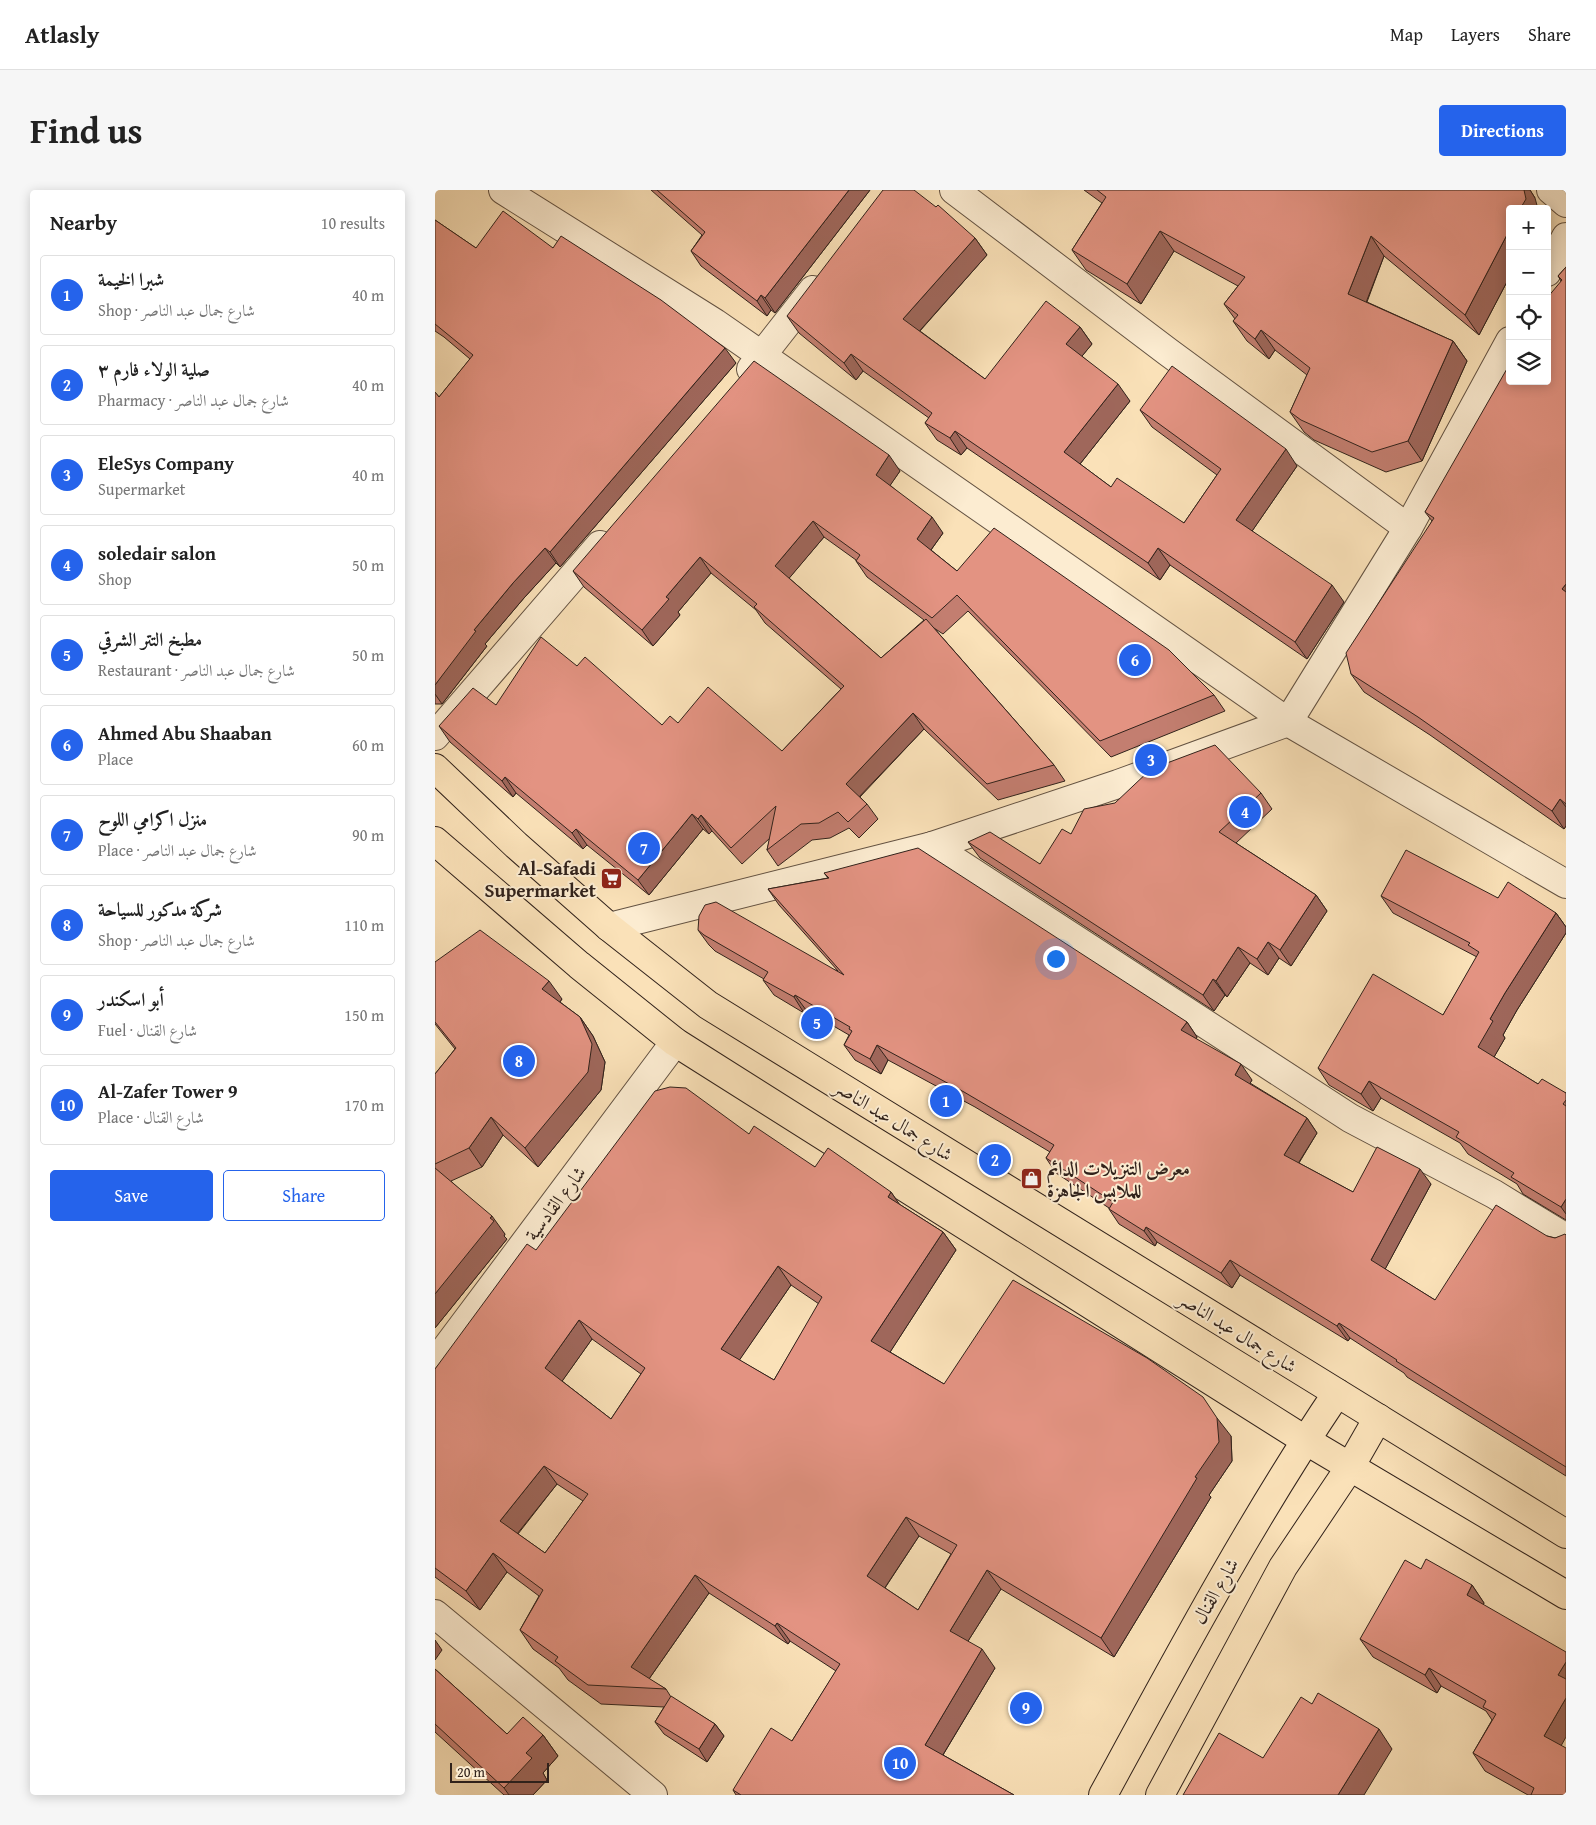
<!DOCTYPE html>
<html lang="en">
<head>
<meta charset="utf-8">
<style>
  body { margin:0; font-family:"Gentium Book Plus",Amiri,serif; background:#f6f6f6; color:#222 }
  .controls { position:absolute; right:15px; top:15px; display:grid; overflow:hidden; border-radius:5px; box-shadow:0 2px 12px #0003 }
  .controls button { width:45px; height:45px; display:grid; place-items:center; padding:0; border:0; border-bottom:1px solid #e0e0e0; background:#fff; color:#222; font:25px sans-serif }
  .scale { position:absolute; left:15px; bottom:12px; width:99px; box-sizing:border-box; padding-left:5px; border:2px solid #31221b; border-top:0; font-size:14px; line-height:18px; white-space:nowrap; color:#31221b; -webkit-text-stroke:4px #fcecd1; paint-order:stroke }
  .you { position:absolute; left:620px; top:768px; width:18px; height:18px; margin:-12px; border:4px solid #fff; border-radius:50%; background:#1a73e8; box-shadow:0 0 0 8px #1a73e833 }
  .badge { display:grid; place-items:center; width:32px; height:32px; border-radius:50%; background:#2563eb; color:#fff; font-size:16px; font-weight:700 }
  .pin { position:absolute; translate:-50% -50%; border:2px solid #fff; box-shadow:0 1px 5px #0006 }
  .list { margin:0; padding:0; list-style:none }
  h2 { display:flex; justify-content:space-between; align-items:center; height:65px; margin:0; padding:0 20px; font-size:21px }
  h2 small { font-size:16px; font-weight:400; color:#767676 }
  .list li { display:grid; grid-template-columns:32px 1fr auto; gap:15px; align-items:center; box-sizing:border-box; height:80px; margin:0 10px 10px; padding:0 10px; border:1px solid #e0e0e0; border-radius:5px }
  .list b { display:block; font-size:19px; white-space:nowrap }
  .list p { margin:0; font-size:16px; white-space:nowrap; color:#767676 }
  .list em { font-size:16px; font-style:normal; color:#767676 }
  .actions { display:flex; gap:10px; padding:15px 20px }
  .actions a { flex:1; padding:11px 0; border:1px solid #2563eb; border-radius:5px; text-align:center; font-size:18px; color:#2563eb }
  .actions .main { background:#2563eb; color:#fff }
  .icon { flex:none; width:28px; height:28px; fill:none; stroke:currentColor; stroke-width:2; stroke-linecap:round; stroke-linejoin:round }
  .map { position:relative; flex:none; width:1131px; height:1605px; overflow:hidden; border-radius:5px }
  header { display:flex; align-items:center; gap:30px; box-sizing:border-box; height:70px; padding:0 25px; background:#fff; border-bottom:1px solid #e0e0e0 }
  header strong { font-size:24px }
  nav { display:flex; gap:28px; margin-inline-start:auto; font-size:18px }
  .intro { display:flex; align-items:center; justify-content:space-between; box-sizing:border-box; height:120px; padding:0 30px }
  h1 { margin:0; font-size:35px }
  .button { padding:12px 22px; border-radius:5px; background:#2563eb; color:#fff; font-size:18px; font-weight:700 }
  main { display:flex; gap:30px; padding:0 30px }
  aside { flex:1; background:#fff; border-radius:5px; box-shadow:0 2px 12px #0003 }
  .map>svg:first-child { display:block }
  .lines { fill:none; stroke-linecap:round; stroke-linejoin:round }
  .minor-casing { stroke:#635242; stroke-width:30 }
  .major-casing { stroke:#31221b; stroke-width:30 }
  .minor { stroke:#fcecd1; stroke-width:28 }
  .major { stroke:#fae1b8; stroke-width:28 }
  .wall { fill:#c37e70; stroke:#31221b; fill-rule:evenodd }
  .shaded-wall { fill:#9f675b; stroke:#31221b }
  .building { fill:#e39382; stroke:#31221b; fill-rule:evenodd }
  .labels { text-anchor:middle; stroke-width:4; stroke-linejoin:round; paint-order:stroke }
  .poi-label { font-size:19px; font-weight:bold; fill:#31221b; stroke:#fcecd1; text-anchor:end }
  .street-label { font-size:19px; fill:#31221b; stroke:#fcecd1 }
</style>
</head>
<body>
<header>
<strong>Atlasly</strong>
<nav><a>Map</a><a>Layers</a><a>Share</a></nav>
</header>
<div class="intro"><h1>Find us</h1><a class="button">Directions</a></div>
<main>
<aside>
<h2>Nearby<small>10 results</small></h2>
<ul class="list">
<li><span class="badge">1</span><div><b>شبرا الخيمة</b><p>Shop · شارع جمال عبد الناصر</p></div><em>40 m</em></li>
<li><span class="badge">2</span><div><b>صلية الولاء فارم ٣</b><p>Pharmacy · شارع جمال عبد الناصر</p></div><em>40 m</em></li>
<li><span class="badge">3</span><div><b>EleSys Company</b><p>Supermarket</p></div><em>40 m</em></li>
<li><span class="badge">4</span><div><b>soledair salon</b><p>Shop</p></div><em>50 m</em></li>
<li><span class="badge">5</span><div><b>مطبخ التتر الشرقي</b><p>Restaurant · شارع جمال عبد الناصر</p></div><em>50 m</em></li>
<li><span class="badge">6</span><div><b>Ahmed Abu Shaaban</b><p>Place</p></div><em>60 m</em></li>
<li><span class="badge">7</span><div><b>منزل اكرامي اللوح</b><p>Place · شارع جمال عبد الناصر</p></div><em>90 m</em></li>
<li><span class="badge">8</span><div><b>شركة مدكور للسياحة</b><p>Shop · شارع جمال عبد الناصر</p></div><em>110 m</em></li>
<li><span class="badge">9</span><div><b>أبو اسكندر</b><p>Fuel · شارع القنال</p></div><em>150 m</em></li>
<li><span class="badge">10</span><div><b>Al-Zafer Tower 9</b><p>Place · شارع القنال</p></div><em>170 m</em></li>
</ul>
<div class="actions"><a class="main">Save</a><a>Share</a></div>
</aside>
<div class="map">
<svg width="1131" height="1605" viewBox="0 0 1131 1605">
  <rect width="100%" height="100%" fill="#fae1b8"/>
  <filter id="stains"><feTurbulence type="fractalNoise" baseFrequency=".004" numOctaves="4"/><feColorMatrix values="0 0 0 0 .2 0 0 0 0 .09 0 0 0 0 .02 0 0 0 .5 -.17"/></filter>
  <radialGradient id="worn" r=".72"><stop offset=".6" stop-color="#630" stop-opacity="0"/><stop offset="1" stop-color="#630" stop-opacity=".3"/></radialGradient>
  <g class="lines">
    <defs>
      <g id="minor">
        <polyline points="68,0 280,133 853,532 1131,694"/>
        <polyline points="519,0 733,162 973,338"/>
        <polyline points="1116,0 1131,13"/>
        <polyline points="1112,82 1131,47"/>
        <polyline points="316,179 378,100"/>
        <polyline points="0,546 165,355"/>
        <polyline points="497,656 915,928 1059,1004 1131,1048"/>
        <polyline points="174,737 497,656 683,594 853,532 973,338 1075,151"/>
        <polyline points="0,1173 240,852"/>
        <polyline points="0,1424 218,1605"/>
      </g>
      <g id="major">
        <polyline points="0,578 81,655 174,737 273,815 1131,1344"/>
        <polyline points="0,651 144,775 240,852 870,1250 1131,1405"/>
        <path d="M668,1605C742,1469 815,1332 902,1203"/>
        <polyline points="725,1605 848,1377 915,1277 943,1228"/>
      </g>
    </defs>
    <use href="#minor" class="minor-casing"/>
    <use href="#major" class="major-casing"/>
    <use href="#minor" class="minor"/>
    <use href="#major" class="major"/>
  </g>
  <g class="wall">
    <polygon points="216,0 435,0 340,123 336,120 332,126 266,76 256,61 267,45"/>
    <polygon points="649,0 1095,0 1100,8 1075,19 1075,86 1044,145 949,66 932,112 1018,151 1032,171 987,271 951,282 879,250 869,242 855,222 872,185 840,160 834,169 812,151 798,131 800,129 789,114 803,96 739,61 706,114 651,80 637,60 667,13"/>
    <polygon points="0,30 41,58 118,58 301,173 125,377 121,373 89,408 50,454 52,456 7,514 0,514 0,202 4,207 35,169 9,147 0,141"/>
    <polygon points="540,48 552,65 485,141 550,189 645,137 657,154 647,166 695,211 645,274 676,297 749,333 782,285 717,237 705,220 862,276 817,341 909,412 872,469 735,375 725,390 532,258 526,265 502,250 490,233 494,228 428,181 421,190 364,143 352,126"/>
    <polygon points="1131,77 1131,636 1129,639 995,545 929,502 916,484 997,331 990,322 1075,191 1112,191 1126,91 1123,86"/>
    <path d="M465,281L455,295L508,343L496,360L522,381L779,505L790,521L676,567L533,421L508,444L499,438L619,575L630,591L563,610L489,539L425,607L432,614L443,629L424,648L414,638L395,648L377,650L343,676L332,660L335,648L307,674L277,641L274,644L268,639L214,705L152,655L148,659L81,603L78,607L15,552L4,536L61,515L142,476L227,535L243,533L347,561L406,499L330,433L321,420L276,383L243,422L245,425L218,456L149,397L138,381ZM389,347L421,370V371L432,387L489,430L446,468L354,388Z"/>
    <polygon points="826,603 837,619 801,653 881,705 892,721 856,776 844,768 833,785 815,773 792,807 790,805 779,821 545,668 533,652 605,674 636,644"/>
    <polygon points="389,683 752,832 762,847 761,849 817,890 815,893 872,928 882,943 864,973 918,1002 996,994 950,1079 1000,1110 1112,1046 1120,1048 1131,1045 1131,1286 972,1187 969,1183 915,1148 913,1151 805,1085 797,1098 722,1052 720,1056 684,1034 674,1019 674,1018 621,983 611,968 615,962 540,917 453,870 446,884 420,870 409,855 414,845 371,820 369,823 339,805 328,790 329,789 280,761 274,755 263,740 403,781 344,715 333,699 393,688"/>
    <polygon points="946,706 1063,708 1121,723 1131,737 1131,743 1082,820 1068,845 1070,848 1059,867 1103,894 1131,903 1131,1030 1088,1004 1082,994 1033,964 1025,953 946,908 938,921 894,895 883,878 1008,825 1042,767 958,723"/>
    <polygon points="0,772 127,809 125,812 145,827 158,846 170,872 166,900 103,977 68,945 47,977 16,991 70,1044 69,1046 72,1049 0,1138 0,884 20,859 0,834"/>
    <path d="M314,944L380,977L456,1002L464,1014L508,1042L521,1060L455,1162L509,1194L796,1246L797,1271L774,1305L776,1307L679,1467L566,1399L533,1451L560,1478L508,1565L579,1605H301L298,1600L357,1551L401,1481L355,1451L353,1454L274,1403L214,1489L231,1499L236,1507L280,1534L289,1546L272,1572L229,1544L220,1532L229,1517L166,1514L133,1490L124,1478L98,1459L85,1440L104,1406L72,1382L45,1420L0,1387V1179L101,1060ZM356,1095L384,1114L339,1190L304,1170ZM157,1149L206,1184L176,1229L127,1191ZM122,1294L148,1311L110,1363L83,1344ZM484,1346L516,1364L483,1420L450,1398Z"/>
    <polygon points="1037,1395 1049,1413 1048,1415 1126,1555 1131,1605 1093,1605 1050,1581 1038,1563 1057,1530 1051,1521 1006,1496 1002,1503 938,1467 925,1449"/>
    <polygon points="0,1479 72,1544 108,1545 123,1566 108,1583 112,1590 98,1605 69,1605 0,1542"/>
  </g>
  <g class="shaded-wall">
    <polygon points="414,0 435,0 340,123 330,108"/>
    <polygon points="1089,0 1095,0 1100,8 1103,19 1085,19"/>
    <polygon points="1075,39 1075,86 1044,145 1030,125"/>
    <polygon points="725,41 739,61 706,114 692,94"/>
    <polygon points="936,46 949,66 927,123 913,104"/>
    <polygon points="540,48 552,65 480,146 468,129"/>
    <polygon points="326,105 336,120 332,126 322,111"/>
    <polygon points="645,137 657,154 643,171 631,154"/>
    <polygon points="826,140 840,160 834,169 820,149"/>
    <polygon points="1018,151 1032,171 987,271 973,251"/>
    <polygon points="290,158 301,173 125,377 115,362"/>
    <polygon points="416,164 428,181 421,190 409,173"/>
    <polygon points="683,194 695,211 641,279 629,262"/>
    <polygon points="520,241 532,258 526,265 515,248"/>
    <polygon points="851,259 862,276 813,347 801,330"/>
    <polygon points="454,265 465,281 452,300 441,285"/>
    <polygon points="497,327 508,343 493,364 482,349"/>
    <polygon points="378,331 389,347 351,392 340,376"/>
    <polygon points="110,358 121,373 89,408 50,454 52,456 7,514 0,504 0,495 39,440 78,393"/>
    <polygon points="723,358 735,375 725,390 713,373"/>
    <polygon points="265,367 276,383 243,422 245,425 218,456 207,440 231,407"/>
    <polygon points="1131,394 1131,405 1127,399"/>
    <polygon points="897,395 909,412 872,469 860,452"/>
    <polygon points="478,523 489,539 422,609 411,594"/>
    <polygon points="70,587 81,603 78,607 67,591"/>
    <polygon points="1125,609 1131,617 1131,636 1129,639 1117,621"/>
    <polygon points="257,624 268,639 214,705 203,690"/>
    <polygon points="266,625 277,641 274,644 263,629"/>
    <polygon points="141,639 152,655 148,659 137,643"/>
    <polygon points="881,705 892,721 856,776 845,760"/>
    <polygon points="1121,723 1131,737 1131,743 1082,820 1068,845 1070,848 1055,874 1043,857 1055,829 1070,803"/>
    <polygon points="833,752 844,768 833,785 822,769"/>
    <polygon points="803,757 815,773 792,807 781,791"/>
    <polygon points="778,789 790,805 779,821 768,805"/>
    <polygon points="114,791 127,809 120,818 107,799"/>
    <polygon points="360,805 371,820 369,823 359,807"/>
    <polygon points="145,827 158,846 170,872 166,900 103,977 90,958"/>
    <polygon points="752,832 762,847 757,855 746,840"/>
    <polygon points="442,855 453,870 446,884 435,869"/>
    <polygon points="806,874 817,890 811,900 800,885"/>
    <polygon points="934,891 946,908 938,921 926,904"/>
    <polygon points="56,927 68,945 47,977 34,958"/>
    <polygon points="872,928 882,943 859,980 849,965"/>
    <polygon points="985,979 996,994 947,1085 936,1070"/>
    <polygon points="456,1002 469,1021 453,1007"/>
    <polygon points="1131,1009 1131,1024 1126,1017"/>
    <polygon points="57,1026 70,1044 69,1046 72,1049 0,1138 0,1104"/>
    <polygon points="711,1037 722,1052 720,1056 709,1041"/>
    <polygon points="508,1042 521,1060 450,1170 436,1151"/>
    <polygon points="795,1070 805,1085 797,1098 786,1083"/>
    <polygon points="343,1076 356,1095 299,1178 286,1159"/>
    <polygon points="144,1130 157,1149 123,1197 110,1178"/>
    <polygon points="904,1133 915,1148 913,1151 902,1136"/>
    <polygon points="782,1228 796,1246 797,1271 774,1305 776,1307 679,1467 666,1448 760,1287"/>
    <polygon points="109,1276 122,1294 78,1349 65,1331"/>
    <polygon points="471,1327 484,1346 445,1405 432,1386"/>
    <polygon points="58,1363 72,1382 45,1420 31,1401"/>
    <polygon points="552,1380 566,1399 528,1459 515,1441"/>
    <polygon points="260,1385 274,1403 209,1496 196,1477"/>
    <polygon points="1037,1395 1049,1413 1044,1423 1032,1405"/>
    <polygon points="342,1433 355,1451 353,1454 340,1436"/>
    <polygon points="0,1450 7,1460 0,1470"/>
    <polygon points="547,1459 560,1478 503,1573 490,1555"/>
    <polygon points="1131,1472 1131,1496 1123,1485"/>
    <polygon points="994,1478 1006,1496 1002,1503 990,1485"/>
    <polygon points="1131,1508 1131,1547 1122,1563 1109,1546"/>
    <polygon points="280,1534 289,1546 272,1572 264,1559"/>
    <polygon points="944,1539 957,1559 929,1605 903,1605"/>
    <polygon points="108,1545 123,1566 108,1583 112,1590 98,1605 74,1605 69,1598 91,1563"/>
  </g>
  <g class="building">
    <polygon points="222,0 414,0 330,108 326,105 322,111 256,61 270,42"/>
    <polygon points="448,0 479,0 501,17 503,15 540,48 468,129 550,189 611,111 645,137 631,154 683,194 629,262 676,297 682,288 749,333 786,279 705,220 737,176 851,259 801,330 897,395 860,452 723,358 713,373 520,241 515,248 490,233 497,223 416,164 409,173 352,126"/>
    <polygon points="662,0 1089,0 1091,9 1085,19 1075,19 1075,39 1030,125 936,46 913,104 1018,151 973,251 937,262 866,230 855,222 875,178 826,140 820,149 798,131 803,125 789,114 810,87 725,41 692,94 637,60 671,7"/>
    <polygon points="68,21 118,58 126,46 226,110 290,158 115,362 110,358 78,393 39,440 41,441 0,495 0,202 4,207 38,165 0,134 0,30 41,58"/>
    <polygon points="1131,77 1131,394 1127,399 1131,402 1131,614 1125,609 1117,621 983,527 916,484 911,463 999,328 990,322 1073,177 1075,178 1075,191 1112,191 1112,108 1127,90 1123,86"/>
    <polygon points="319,171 454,265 441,285 497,327 482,349 522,381 559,338 734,460 779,505 665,551 522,405 497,428 421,371 425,365 378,331 340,376 446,468 491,429 619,575 552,594 478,523 411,594 432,614 413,632 403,622 384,633 366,634 332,660 341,616 296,658 266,625 263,629 257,624 203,690 141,639 137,643 70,587 67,591 4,536 38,498 61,515 106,447 142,476 150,467 227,535 235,526 243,533 273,497 347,561 409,496 319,417 322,414 265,367 231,407 234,409 207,440 138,381"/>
    <polygon points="780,555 826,603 784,642 881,705 845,760 833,752 822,769 803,757 781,791 778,789 768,805 533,652 555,642 605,674 627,639 636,644 649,619 680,613 716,579"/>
    <polygon points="483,658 752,832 746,840 806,874 800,885 872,928 849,965 918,1002 942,957 985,979 936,1070 1000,1110 1061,1015 1112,1046 1120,1048 1130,1044 1131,1045 1131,1277 961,1171 962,1170 904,1133 902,1136 795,1070 786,1083 711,1037 709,1041 674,1019 678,1012 611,968 619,955 529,902 442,855 435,869 409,855 417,841 414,839 415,837 360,805 359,807 328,790 333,782 269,745 263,740 264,726 270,715 281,712 409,785 333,699 394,688 389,683"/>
    <polygon points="971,660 1063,708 1073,692 1121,723 1070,803 1055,829 1058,831 1043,857 1103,894 1107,889 1131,903 1131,910 1128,914 1131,916 1131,1009 1126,1017 1076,987 1079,983 1021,947 1024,942 934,891 926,904 883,878 938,784 1008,825 1044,762 1033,755 1035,753 946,706"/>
    <polygon points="45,740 114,791 107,799 145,827 157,854 153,882 90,958 56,927 34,958 0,974 0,884 21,858 0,832 0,772"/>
    <path d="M235,897L251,898L314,944L319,936L380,977L393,958L456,1002L453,1007L508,1042L436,1151L509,1194L578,1090L712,1168L768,1207L782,1228L784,1252L760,1287L762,1288L666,1448L552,1380L515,1441L547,1459L490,1555L579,1605H306L298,1600L336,1538L357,1551L405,1474L342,1433L340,1436L260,1385L196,1477L231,1499L153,1495L120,1471L123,1467L85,1440L108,1400L58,1363L31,1401L0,1378V1179L92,1054L101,1060L220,901ZM343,1076L387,1107L339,1190L286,1159ZM144,1130L210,1178L176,1229L110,1178ZM109,1276L153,1304L110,1363L65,1331ZM471,1327L522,1355L483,1420L432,1386Z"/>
    <polygon points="0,978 57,1026 55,1028 59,1031 0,1104"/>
    <polygon points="991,1369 1037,1395 1032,1405 1131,1462 1131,1472 1123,1485 1131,1489 1131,1508 1109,1546 1131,1558 1131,1605 1096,1605 1099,1598 1038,1563 1061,1524 1048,1517 1051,1511 994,1478 990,1485 925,1449 970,1370 986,1379"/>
    <polygon points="0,1479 72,1544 88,1527 108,1545 91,1563 97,1568 69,1598 0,1534"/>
    <polygon points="883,1503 944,1539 903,1605 748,1605 784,1543 828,1568 866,1507 877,1514"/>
    <polygon points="236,1506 280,1534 264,1559 220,1532"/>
  </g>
  <defs>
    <symbol id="supermarket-square" viewBox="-11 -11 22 22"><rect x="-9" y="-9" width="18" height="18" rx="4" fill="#8f2418" stroke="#fcecd1"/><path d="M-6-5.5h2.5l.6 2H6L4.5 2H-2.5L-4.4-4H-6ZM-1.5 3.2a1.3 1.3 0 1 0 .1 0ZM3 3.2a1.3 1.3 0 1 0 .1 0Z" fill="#fff"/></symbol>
    <symbol id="shop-square" viewBox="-11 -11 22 22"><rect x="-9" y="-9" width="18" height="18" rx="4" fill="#8f2418" stroke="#fcecd1"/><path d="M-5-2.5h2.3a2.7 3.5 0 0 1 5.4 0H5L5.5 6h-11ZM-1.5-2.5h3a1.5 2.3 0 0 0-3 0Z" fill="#fff"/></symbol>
  </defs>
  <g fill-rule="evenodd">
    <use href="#supermarket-square" x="164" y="676" width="25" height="25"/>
    <use href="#shop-square" x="584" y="976" width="25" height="25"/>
  </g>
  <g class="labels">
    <g class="poi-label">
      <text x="161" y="685">Al-Safadi<tspan x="161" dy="22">Supermarket</tspan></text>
      <text x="612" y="985" text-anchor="start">معرض التنزيلات الدائم<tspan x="612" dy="22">للملابس الجاهزة</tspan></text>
    </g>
    <g class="street-label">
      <text transform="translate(459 930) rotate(32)" y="7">شارع جمال عبد الناصر</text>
      <text transform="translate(120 1013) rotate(-53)" y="7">شارع القادسية</text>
      <text transform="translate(803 1142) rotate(32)" y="7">شارع جمال عبد الناصر</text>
      <text transform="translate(780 1401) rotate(-60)" y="7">شارع القنال</text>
    </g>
  </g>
  <rect width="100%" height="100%" filter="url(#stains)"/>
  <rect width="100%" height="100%" fill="url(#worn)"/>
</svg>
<div class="controls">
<button>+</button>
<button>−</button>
<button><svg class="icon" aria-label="locate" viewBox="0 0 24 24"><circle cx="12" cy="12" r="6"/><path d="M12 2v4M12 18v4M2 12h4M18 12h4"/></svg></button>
<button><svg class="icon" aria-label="layers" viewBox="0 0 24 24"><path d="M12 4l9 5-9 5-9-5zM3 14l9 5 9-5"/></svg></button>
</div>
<div class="scale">20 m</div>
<div class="you"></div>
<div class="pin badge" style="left:511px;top:911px">1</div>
<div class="pin badge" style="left:560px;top:970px">2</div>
<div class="pin badge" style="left:716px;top:570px">3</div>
<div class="pin badge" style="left:810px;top:622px">4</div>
<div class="pin badge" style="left:382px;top:833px">5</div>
<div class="pin badge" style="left:700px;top:470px">6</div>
<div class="pin badge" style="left:209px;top:658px">7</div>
<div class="pin badge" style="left:84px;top:871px">8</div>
<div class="pin badge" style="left:591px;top:1518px">9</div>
<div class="pin badge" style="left:465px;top:1573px">10</div>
</div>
</main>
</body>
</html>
